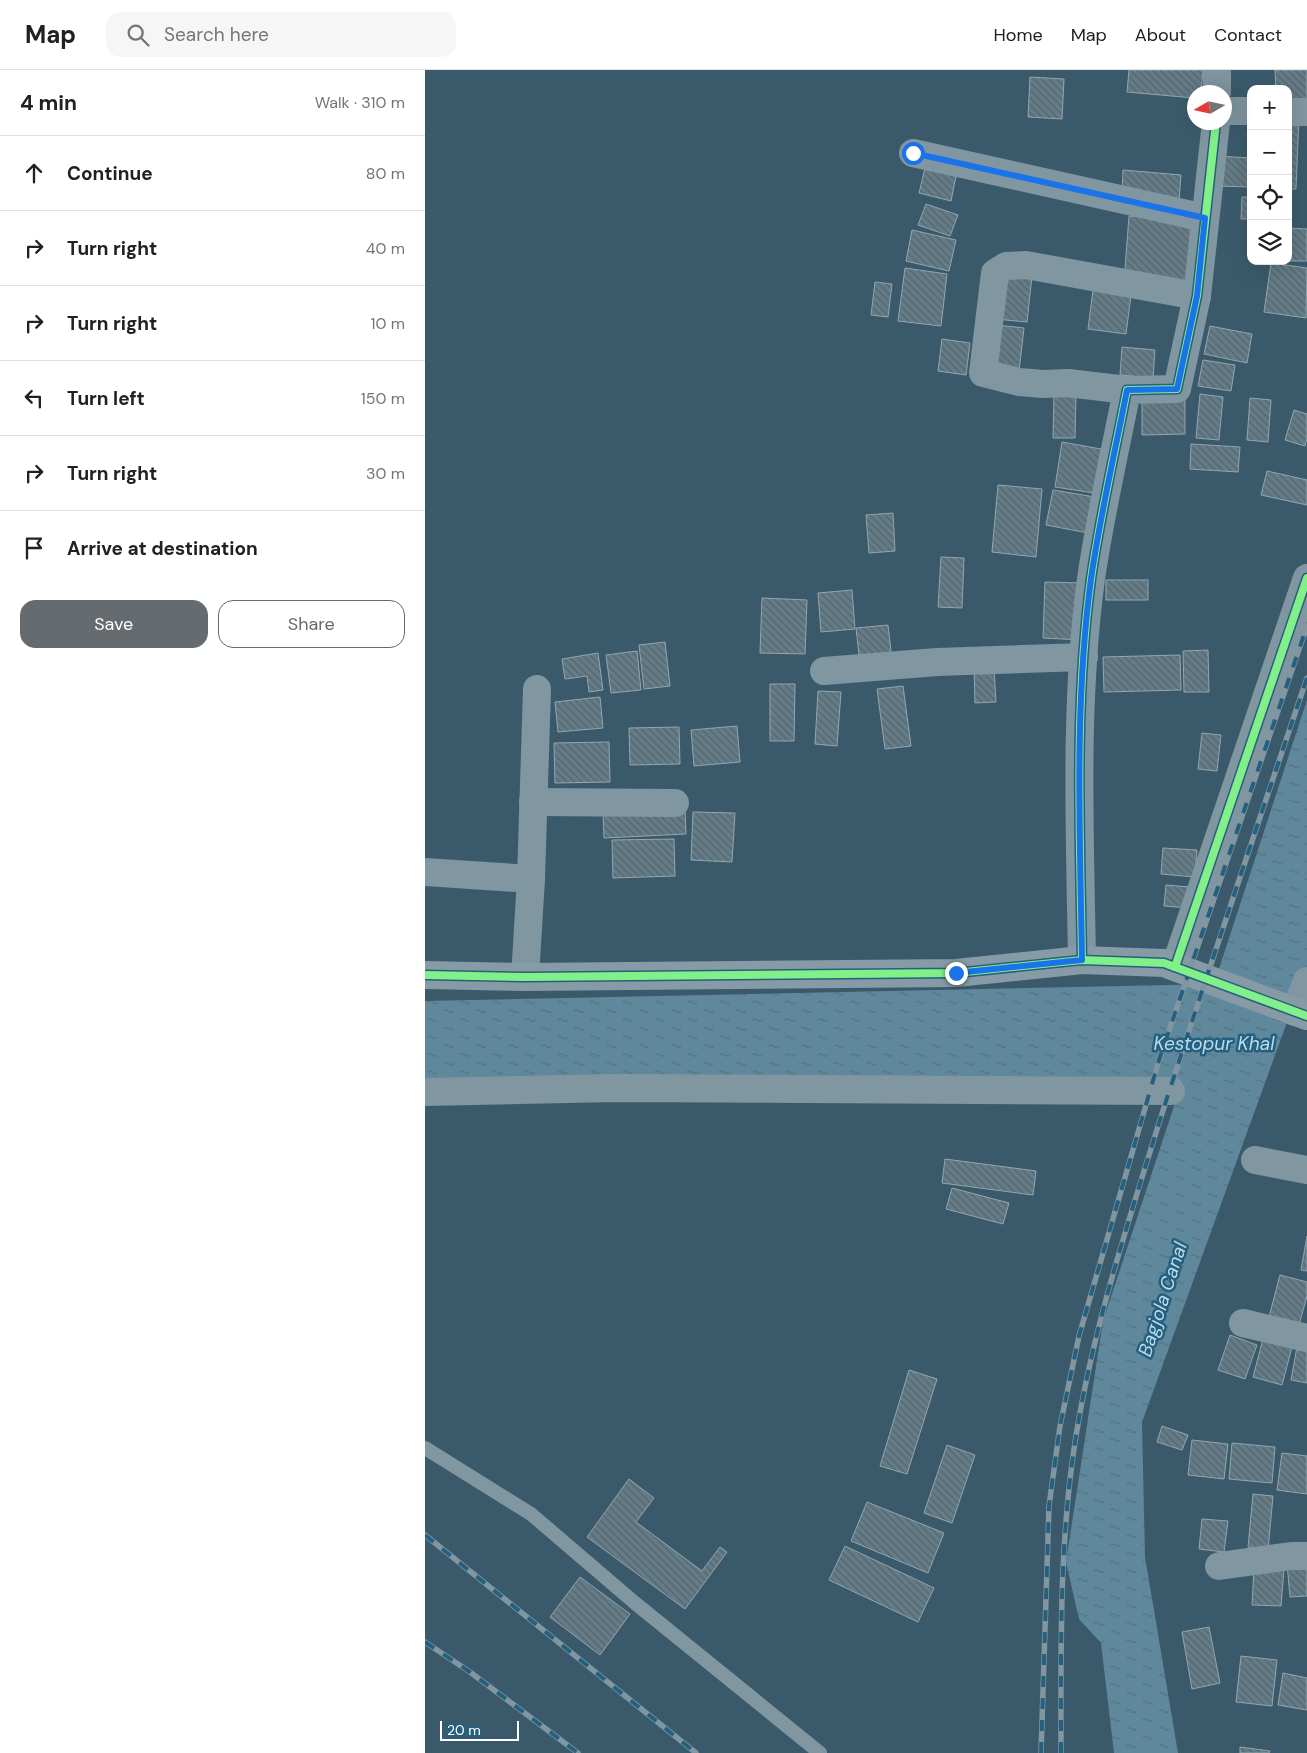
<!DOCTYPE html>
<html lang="en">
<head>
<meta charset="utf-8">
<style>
  body { margin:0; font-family:"DM Sans",sans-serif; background:#f6f6f6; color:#202124 }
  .controls { position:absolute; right:15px; top:15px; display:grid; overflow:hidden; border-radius:10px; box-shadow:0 5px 20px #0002 }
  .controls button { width:45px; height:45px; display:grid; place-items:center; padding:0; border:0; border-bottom:1px solid #e0e0e0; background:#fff; color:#202124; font:25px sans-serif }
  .compass { position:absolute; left:762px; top:15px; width:45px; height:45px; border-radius:50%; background:#fff; box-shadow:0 5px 20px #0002; rotate:261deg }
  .scale { position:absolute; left:15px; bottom:12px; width:79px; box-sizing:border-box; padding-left:5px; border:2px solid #fff; border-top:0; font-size:14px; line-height:18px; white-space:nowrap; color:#fff; -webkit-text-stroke:4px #26607f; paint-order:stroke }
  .stop { position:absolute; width:15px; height:15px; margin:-11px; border:4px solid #1a73e8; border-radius:50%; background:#fff }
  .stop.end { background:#1a73e8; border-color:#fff; box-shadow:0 1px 5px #0008 }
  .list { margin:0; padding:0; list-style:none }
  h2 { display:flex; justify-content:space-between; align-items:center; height:65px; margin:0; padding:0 20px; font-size:21px }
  h2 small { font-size:16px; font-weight:400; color:#757577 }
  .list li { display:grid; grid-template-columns:32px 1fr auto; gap:15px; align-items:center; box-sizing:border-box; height:75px; padding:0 20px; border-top:1px solid #e0e0e0 }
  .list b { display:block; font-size:19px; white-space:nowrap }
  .list em { font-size:16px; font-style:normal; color:#757577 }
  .actions { display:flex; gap:10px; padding:15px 20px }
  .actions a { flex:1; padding:11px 0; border:1px solid #656b6f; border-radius:15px; text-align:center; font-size:18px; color:#656b6f }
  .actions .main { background:#656b6f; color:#fff }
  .icon { flex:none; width:28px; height:28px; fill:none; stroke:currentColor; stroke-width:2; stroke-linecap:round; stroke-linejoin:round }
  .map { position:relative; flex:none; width:882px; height:1683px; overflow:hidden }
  header { display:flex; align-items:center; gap:30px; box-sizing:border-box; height:70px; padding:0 25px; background:#fff; border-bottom:1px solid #e0e0e0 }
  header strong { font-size:24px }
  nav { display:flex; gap:28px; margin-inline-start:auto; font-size:18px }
  .search { width:350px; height:45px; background:#f6f6f6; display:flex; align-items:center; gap:12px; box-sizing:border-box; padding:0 18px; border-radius:15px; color:#757577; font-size:19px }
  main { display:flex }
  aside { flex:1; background:#fff }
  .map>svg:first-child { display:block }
  .water { fill:url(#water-ripples) }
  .building { fill:url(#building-back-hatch); stroke:#93a6b0 }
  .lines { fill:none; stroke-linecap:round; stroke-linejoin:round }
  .lane { stroke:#8096a1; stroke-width:14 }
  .street { stroke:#8096a1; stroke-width:28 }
  .secondary { stroke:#869ba6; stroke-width:28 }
  .rail-casing { stroke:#8096a1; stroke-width:5.5 }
  .rail { stroke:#26607f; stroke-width:4; stroke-dasharray:11; stroke-linecap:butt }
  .cycleway-casing { stroke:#26607f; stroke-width:11 }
  .cycleway { stroke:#82f089; stroke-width:8 }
  .route { stroke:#1a73e8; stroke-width:6 }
  .labels { text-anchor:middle; stroke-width:5; stroke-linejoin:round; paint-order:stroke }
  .water-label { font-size:19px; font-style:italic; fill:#b7dced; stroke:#26607f }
</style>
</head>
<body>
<header>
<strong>Map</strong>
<div class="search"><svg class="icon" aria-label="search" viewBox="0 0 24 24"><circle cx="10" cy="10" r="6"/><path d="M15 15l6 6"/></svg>Search here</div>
<nav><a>Home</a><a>Map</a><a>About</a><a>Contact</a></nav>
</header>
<main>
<aside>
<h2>4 min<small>Walk · 310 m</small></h2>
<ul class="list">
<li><svg class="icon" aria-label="ahead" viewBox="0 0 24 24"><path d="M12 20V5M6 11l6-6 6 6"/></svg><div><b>Continue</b></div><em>80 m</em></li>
<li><svg class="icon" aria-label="right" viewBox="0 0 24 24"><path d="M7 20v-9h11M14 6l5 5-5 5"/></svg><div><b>Turn right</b></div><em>40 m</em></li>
<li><svg class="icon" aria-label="right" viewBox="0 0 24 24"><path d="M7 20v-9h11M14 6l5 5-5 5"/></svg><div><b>Turn right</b></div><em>10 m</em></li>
<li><svg class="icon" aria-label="left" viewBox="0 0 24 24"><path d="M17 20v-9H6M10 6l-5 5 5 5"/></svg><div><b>Turn left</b></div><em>150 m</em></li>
<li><svg class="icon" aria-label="right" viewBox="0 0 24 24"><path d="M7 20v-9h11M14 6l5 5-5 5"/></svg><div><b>Turn right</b></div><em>30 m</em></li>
<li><svg class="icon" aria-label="arrive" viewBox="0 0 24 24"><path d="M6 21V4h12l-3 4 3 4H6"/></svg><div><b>Arrive at destination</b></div></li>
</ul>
<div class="actions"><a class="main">Save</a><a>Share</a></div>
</aside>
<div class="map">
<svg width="882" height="1683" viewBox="0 0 882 1683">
  <defs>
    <pattern id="water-ripples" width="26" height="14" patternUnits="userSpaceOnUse" patternTransform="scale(1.25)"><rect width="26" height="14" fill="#60889c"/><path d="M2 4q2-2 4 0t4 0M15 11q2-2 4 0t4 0" fill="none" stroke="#58707c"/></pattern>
    <pattern id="building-back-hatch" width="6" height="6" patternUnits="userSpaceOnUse" patternTransform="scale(1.25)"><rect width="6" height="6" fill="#647c88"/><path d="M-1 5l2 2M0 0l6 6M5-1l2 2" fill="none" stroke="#58646a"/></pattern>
  </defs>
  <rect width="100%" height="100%" fill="#3a5a6b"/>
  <polygon class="water" points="882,630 882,897 717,1352 720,1487 753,1683 689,1683 676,1573 654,1549 641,1492 678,1251 754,1021 0,1012 0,931 789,914"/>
  <g class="building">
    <polygon points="704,0 778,0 776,22 769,22 769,28 702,22"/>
    <polygon points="850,0 882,0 882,38 863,38 863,19 851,19"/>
    <polygon points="605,7 639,9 637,49 603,47"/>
    <polygon points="863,45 874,46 871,119 863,119"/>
    <polygon points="791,86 826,88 826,117 790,116"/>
    <polygon points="501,94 532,101 526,131 494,123"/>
    <polygon points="698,100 756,105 754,131 697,127"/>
    <polygon points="817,127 826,127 826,149 816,149"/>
    <polygon points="501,134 533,145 525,166 493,155"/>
    <polygon points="704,146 766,151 762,216 699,212"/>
    <polygon points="863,158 882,159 882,191 863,191"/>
    <polygon points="487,160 531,170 524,201 481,191"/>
    <polygon points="846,193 882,198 881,248 839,242"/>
    <polygon points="480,198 522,204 516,256 473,251"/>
    <polygon points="574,203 607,206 602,252 570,249"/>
    <polygon points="450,212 467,214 463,247 446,245"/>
    <polygon points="668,220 706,225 701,264 663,259"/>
    <polygon points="571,255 599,258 594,301 566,298"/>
    <polygon points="785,256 827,264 822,293 779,284"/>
    <polygon points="517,269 545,273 541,305 513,301"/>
    <polygon points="697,277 730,280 728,308 695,305"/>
    <polygon points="778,290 810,295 806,321 773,316"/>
    <polygon points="629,323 651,324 650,368 628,368"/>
    <polygon points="775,324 798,327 794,370 771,368"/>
    <polygon points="825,328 846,330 843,372 822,370"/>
    <polygon points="717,329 760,329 760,364 717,365"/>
    <polygon points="869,340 882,344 882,368 880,376 860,370"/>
    <polygon points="637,372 676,379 669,423 630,417"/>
    <polygon points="766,374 815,377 813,402 765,399"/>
    <polygon points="842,401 882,410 882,435 836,425"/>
    <polygon points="573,415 617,419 611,487 567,482"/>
    <polygon points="628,420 670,427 663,463 621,455"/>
    <polygon points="468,443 470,481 444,483 441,445"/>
    <polygon points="516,487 539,488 537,538 513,537"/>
    <rect x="681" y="510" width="42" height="20"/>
    <polygon points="620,512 659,513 656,570 618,568"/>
    <polygon points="427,520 430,559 396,562 393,523"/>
    <polygon points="337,528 382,530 380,584 335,583"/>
    <polygon points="463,555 467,590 435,594 431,558"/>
    <polygon points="240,572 245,616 219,619 214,575"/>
    <polygon points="783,580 784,622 759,622 758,581"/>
    <polygon points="212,581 216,620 186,623 181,585"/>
    <polygon points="173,583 178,620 164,622 162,606 140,609 137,589"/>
    <polygon points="755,585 756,620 679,622 678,587"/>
    <polygon points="569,598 571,632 550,633 549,599"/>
    <polygon points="345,614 370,614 369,671 345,671"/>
    <polygon points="478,616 486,676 460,679 452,619"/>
    <polygon points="393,621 416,622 412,676 390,674"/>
    <polygon points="175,627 178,658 133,662 130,632"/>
    <polygon points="312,656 315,692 269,696 266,660"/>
    <polygon points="254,657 255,694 205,695 204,658"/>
    <polygon points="777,663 796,665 792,701 773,699"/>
    <polygon points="184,672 185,712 130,713 129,673"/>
    <polygon points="260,738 261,764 179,768 178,742"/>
    <polygon points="268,742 310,743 307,792 266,790"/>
    <polygon points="249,769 250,806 188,808 187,770"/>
    <polygon points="738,778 772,780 770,807 736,804"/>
    <polygon points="741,815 765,817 764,838 739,836"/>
    <polygon points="520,1089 611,1101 608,1125 517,1113"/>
    <polygon points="527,1118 584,1133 578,1154 521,1139"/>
    <polygon points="882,1166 882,1201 876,1200"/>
    <polygon points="855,1205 882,1212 882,1226 874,1255 844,1247"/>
    <polygon points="805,1265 832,1275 820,1309 793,1300"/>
    <polygon points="838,1269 867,1277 857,1315 828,1307"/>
    <polygon points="872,1277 882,1279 882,1313 866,1310"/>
    <polygon points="484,1300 512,1309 482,1404 455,1396"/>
    <polygon points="737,1356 763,1365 757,1380 732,1372"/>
    <polygon points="767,1370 803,1374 799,1409 763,1405"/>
    <polygon points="807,1373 850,1377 847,1413 804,1409"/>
    <polygon points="522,1375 550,1385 527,1453 499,1443"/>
    <polygon points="857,1383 882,1386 882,1424 852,1420"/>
    <polygon points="204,1409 229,1428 211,1452 277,1501 295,1477 302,1482 260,1539 162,1467"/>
    <polygon points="828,1424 848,1426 843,1480 823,1477"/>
    <polygon points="442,1432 519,1463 503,1503 426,1471"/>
    <polygon points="777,1449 803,1451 799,1482 774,1479"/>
    <polygon points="420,1476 509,1518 493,1552 404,1510"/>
    <polygon points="882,1491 882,1526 865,1527 862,1493"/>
    <polygon points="829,1498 859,1499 856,1536 827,1535"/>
    <polygon points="155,1507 205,1544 175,1585 125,1547"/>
    <polygon points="784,1557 795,1613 767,1619 757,1562"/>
    <polygon points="816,1586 852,1590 847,1636 811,1632"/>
    <polygon points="858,1603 882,1608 882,1640 853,1635"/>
    <polygon points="815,1677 845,1681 844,1683 815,1683"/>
  </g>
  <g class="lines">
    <polyline class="lane" points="0,1378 106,1444 210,1533 395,1683"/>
    <g class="street">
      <polyline points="792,22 792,0"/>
      <polyline points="799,41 826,41"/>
      <polyline points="863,42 882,42"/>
      <polyline points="488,83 780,148"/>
      <polyline points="702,320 643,313 618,314 594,312 558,303 570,203 581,196 601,195 772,226"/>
      <polyline points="399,601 512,592 659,587"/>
      <polyline points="108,732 250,733"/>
      <polyline points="0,802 106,809"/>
      <path d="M657,890C655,763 649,635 666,509C675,446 690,382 702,320L752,319L772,226L791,52"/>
      <polyline points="750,897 882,508"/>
      <polyline points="100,907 106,809 112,619"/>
      <polyline points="870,942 882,911"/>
      <polyline points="0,1022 190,1018 746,1021"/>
      <polyline points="830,1090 882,1100"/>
      <polyline points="818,1253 882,1268"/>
      <polyline points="794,1496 866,1486 882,1486"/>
    </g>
    <polyline class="secondary" points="0,905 100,907 531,903 657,890 739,893 882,946"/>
    <defs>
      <g id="rail">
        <polyline points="0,1465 271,1683"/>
        <polyline points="0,1572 45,1602 153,1683"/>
        <polyline points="616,1683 624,1436 635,1356 654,1266 734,990 882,556"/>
        <path d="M636,1683C636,1577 634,1470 651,1366C668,1259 702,1156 734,1053C782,904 832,756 882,608"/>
      </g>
    </defs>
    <use href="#rail" class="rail-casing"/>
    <use href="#rail" class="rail"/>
    <defs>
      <g id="cycleway">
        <path d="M657,890C655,763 649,635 666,509C675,446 690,382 702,320L752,319L772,226L791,52"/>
        <polyline points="750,897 882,508"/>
        <polyline points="0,905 100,907 531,903 657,890 739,893 882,946"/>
      </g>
    </defs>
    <use href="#cycleway" class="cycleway-casing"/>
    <use href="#cycleway" class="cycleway"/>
  </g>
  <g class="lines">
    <path class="route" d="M488,83L780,148L772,226L752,319L702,320C690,382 675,446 666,509C649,635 655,763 657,890L531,903"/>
  </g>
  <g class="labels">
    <g class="water-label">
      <text x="789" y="980">Kestopur Khal</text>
      <text transform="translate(737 1229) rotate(-72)" y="7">Bagjola Canal</text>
    </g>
  </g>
</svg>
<div class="controls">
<button>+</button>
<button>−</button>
<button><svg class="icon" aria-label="locate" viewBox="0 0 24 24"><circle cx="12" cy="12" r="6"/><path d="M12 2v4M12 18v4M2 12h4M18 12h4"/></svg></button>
<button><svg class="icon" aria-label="layers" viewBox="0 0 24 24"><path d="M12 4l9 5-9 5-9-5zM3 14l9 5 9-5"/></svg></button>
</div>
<svg class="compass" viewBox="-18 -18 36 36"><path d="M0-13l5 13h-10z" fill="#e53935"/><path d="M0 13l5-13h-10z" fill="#757577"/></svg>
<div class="scale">20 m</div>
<div class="stop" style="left:488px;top:83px"></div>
<div class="stop end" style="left:531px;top:903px"></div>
</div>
</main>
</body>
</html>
